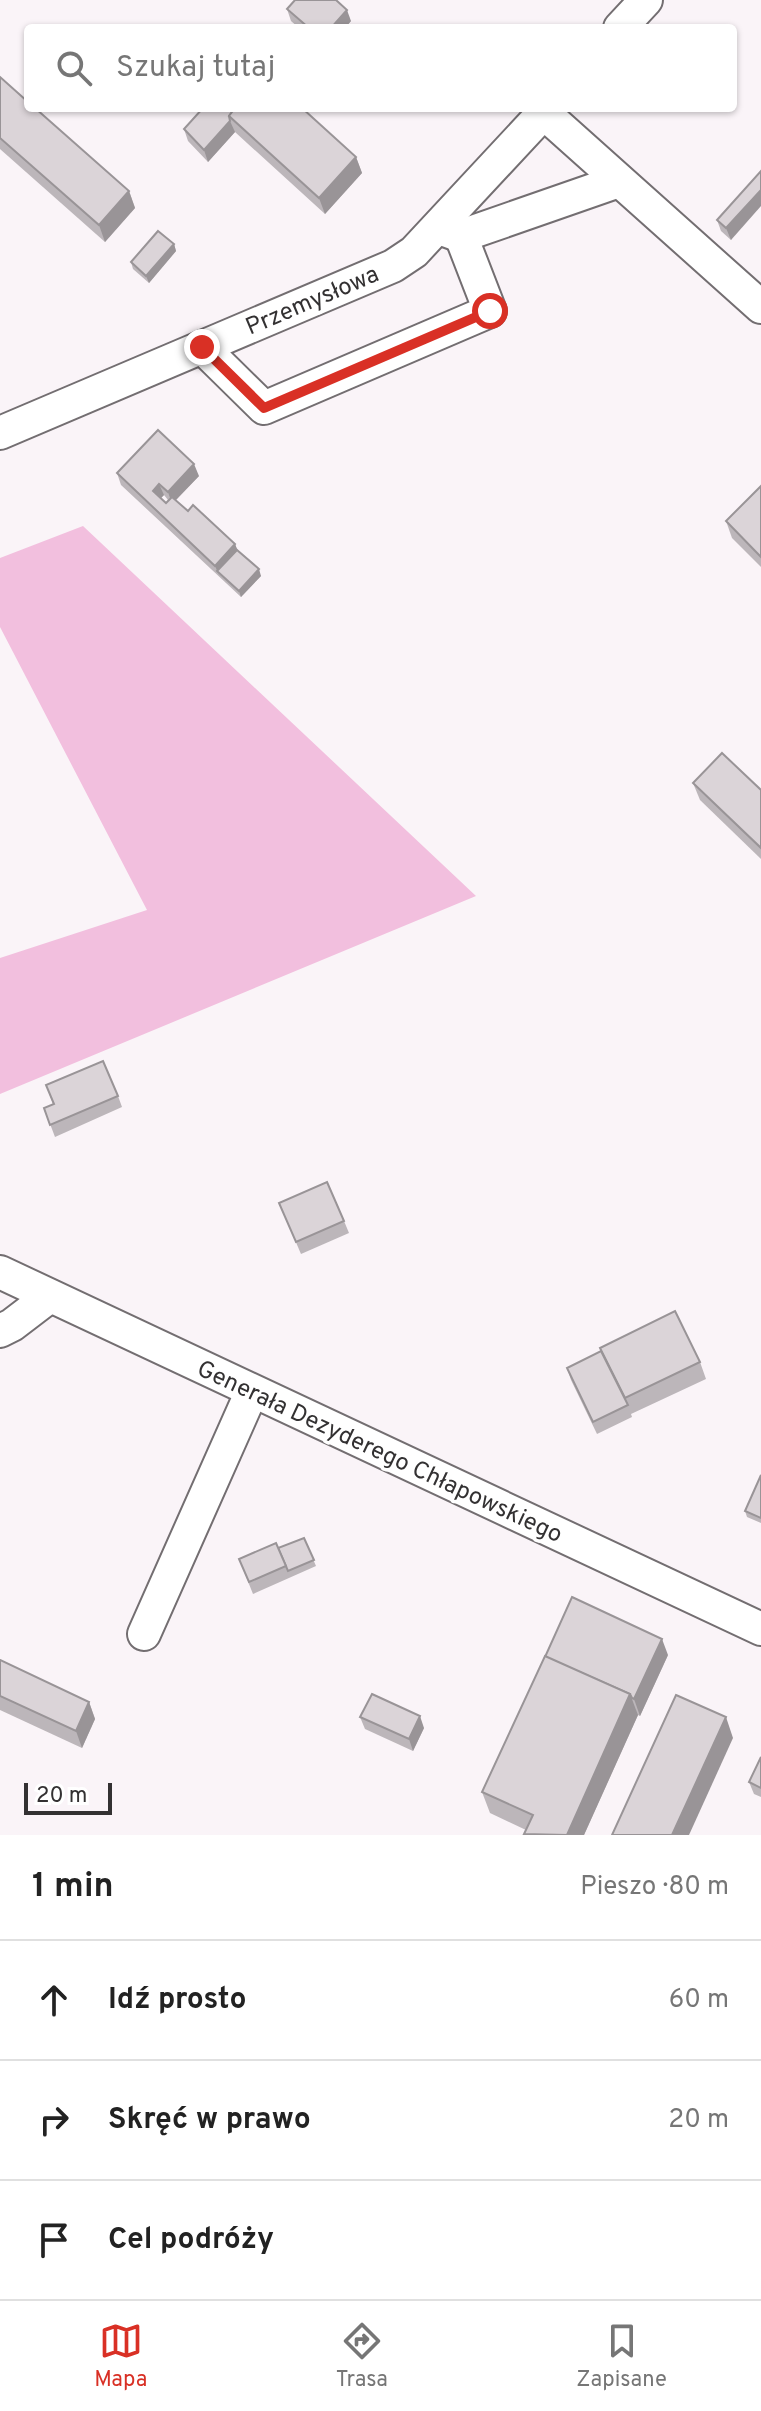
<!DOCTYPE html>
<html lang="pl">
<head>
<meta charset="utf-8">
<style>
  body { margin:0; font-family:Overpass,sans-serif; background:#f6f6f6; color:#222 }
  .scale { position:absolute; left:24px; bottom:20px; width:88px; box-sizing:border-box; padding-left:8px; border:4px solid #333132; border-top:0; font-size:22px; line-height:28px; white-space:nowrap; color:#333132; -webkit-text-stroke:6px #fff; paint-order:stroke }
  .stop { position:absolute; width:24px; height:24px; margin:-18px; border:6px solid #d93025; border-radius:50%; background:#fff }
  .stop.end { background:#d93025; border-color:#fff; box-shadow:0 2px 8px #0008 }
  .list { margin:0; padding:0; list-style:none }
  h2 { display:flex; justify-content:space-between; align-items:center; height:104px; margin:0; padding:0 32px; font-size:34px }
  h2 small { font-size:26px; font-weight:400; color:#767676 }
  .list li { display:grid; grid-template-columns:52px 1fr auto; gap:24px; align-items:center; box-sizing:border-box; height:120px; padding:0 32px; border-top:2px solid #e0e0e0 }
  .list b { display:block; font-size:30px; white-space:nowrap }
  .list em { font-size:26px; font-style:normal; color:#767676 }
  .icon { flex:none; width:44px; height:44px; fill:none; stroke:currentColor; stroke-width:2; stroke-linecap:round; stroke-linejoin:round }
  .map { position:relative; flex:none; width:761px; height:1835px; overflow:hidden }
  .search { position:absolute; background:#fff; box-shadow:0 2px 6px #0004; left:24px; right:24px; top:24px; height:88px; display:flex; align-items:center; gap:20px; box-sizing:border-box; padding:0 28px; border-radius:8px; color:#767676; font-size:30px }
  .sheet { height:464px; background:#fff }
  nav { display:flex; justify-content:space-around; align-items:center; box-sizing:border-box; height:112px; border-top:2px solid #e0e0e0; background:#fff; font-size:22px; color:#767676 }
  nav a { display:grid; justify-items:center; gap:4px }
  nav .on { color:#d93025 }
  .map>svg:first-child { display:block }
  .green { fill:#f2bfde }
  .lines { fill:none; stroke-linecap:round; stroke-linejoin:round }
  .minor-casing { stroke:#736e71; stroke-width:36 }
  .minor { stroke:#fff; stroke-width:32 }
  .wall { fill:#bcb6ba; fill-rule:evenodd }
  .shaded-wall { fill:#999497 }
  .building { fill:#dbd4d8; stroke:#999497; stroke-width:2 }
  .route { stroke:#d93025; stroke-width:10 }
  .labels { text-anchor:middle; stroke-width:7; stroke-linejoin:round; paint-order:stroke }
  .street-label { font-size:24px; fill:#333132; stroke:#fff }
</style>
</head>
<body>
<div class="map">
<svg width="761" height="1835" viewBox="0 0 761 1835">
  <rect width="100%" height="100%" fill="#faf4f8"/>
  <polygon class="green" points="83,526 476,896 0,1094 0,958 147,910 0,627 0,558"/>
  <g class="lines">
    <defs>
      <g id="minor">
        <polyline points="620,28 646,0"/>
        <polyline points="544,113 761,307"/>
        <polyline points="442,229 461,236 619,181"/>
        <polyline points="202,347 264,408 490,311 461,236"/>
        <polyline points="0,433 393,266 414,252 548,108"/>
        <polyline points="0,1272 761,1629"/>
        <polyline points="0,1331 12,1325 50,1296"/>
        <polyline points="144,1634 252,1391"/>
      </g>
    </defs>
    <use href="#minor" class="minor-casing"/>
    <use href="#minor" class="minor"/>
  </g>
  <g class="wall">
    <polygon points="287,9 351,21 345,28 299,28 291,21"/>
    <polygon points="0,77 129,191 135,208 105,242 0,149"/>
    <polygon points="203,108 356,157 362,173 325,214 235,132 208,162 188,141 184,129"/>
    <polygon points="761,171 731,240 721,231 717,220"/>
    <polygon points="174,244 176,251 149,283 133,269 131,262"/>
    <path d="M117,473L199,476L176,500L188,511L235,544L237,550L261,576L241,597L121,485ZM164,495L168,500L166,503L161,498Z"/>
    <polygon points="761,486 761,567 732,538 726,521"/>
    <polygon points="693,783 761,790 761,859 700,800"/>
    <polygon points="46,1085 118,1096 122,1107 55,1137 44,1108 53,1104"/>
    <polygon points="279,1203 344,1221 349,1233 301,1254"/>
    <polygon points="700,1362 706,1379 631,1414 632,1417 597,1434 571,1380 567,1368"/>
    <polygon points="761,1475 761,1523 747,1517 745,1511"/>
    <polygon points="304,1538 316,1566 253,1594 239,1559 278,1548"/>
    <polygon points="668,1655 640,1716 638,1715 584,1835 524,1835 526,1830 490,1813 482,1792"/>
    <polygon points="0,1660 89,1702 95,1719 82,1748 0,1710"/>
    <polygon points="360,1717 424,1728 413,1751 365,1729"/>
    <polygon points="761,1757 761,1797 754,1794 749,1782"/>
  </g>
  <g class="shaded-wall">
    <polygon points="347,10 351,21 345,28 331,28"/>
    <polygon points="230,121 235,132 208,162 204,150"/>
    <polygon points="356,157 362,173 325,214 319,198"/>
    <polygon points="761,190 761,206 731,240 726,228"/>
    <polygon points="129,191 135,208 105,242 99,225"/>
    <polygon points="174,244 176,251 149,283 146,276"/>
    <polygon points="194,464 199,476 172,504 168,492"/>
    <polygon points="159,484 164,495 157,502 153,491"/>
    <polygon points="235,544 240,556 217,571 220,577 215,566"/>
    <polygon points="259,569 261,576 241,597 239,591"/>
    <polygon points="662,1639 668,1655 640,1716 634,1699"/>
    <polygon points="630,1694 638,1715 584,1835 567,1835"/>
    <polygon points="89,1702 95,1719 82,1748 76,1731"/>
    <polygon points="420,1716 424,1728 413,1751 409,1739"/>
    <polygon points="726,1717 733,1738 689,1835 672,1835"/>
  </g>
  <g class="building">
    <polygon points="295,0 336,0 347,10 331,28 309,28 287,9"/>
    <polygon points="0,77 28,102 28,108 35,108 129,191 99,225 0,138"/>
    <polygon points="203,108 235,108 229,116 230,121 204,150 184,129"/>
    <polygon points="235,108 302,108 356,157 319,198 229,116"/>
    <polygon points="761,171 761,190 726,228 717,220"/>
    <polygon points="158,231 174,244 146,276 131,262"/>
    <polygon points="158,430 194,464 168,492 159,484 153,491 166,503 172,497 188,511 193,505 235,544 215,566 117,473"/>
    <polygon points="761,486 761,557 726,521"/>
    <polygon points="237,550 259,569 239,591 217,571"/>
    <polygon points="722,753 761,790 761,848 693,783"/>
    <polygon points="103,1061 118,1096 50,1125 44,1108 54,1104 46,1085"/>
    <polygon points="327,1182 344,1221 296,1242 279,1203"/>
    <polygon points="675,1311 700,1362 625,1398 600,1348"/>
    <polygon points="601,1351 628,1405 593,1422 567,1368"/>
    <polygon points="761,1475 761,1518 745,1511"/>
    <polygon points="304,1538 314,1560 288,1571 278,1548"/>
    <polygon points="276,1543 286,1566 249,1582 239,1559"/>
    <polygon points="572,1597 662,1639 634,1699 632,1698 630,1694 545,1657"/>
    <polygon points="545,1656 630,1694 567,1835 524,1834 533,1815 482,1792"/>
    <polygon points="0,1660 89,1702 76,1731 0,1696"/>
    <polygon points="372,1694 420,1716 409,1739 360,1717"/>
    <polygon points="676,1695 726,1717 672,1835 612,1835"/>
    <polygon points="761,1757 761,1788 749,1782"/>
  </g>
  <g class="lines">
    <polyline class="route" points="202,347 264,408 490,311"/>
  </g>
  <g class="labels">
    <g class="street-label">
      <text transform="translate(312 300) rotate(-23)" y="8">Przemysłowa</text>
      <text transform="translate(380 1451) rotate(25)" y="8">Generała Dezyderego Chłapowskiego</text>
    </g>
  </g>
</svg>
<div class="scale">20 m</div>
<div class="stop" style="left:490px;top:311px"></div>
<div class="stop end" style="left:202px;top:347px"></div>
<div class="search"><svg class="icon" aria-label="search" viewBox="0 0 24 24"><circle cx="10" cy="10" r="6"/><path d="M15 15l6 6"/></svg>Szukaj tutaj</div>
</div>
<section class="sheet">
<h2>1 min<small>Pieszo · 80 m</small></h2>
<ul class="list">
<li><svg class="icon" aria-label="ahead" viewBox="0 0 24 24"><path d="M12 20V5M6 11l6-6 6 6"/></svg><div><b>Idź prosto</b></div><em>60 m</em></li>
<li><svg class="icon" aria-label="right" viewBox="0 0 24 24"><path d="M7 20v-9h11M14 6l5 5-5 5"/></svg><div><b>Skręć w prawo</b></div><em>20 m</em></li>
<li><svg class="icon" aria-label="arrive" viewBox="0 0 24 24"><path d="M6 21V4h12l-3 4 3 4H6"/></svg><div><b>Cel podróży</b></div></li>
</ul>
</section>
<nav>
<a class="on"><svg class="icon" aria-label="map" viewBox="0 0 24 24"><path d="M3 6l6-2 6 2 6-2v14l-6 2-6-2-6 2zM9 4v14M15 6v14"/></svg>Mapa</a>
<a><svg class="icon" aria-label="directions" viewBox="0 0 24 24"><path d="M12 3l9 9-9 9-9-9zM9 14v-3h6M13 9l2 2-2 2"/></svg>Trasa</a>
<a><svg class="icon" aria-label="saved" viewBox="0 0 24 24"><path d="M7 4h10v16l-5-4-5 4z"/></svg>Zapisane</a>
</nav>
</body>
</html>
